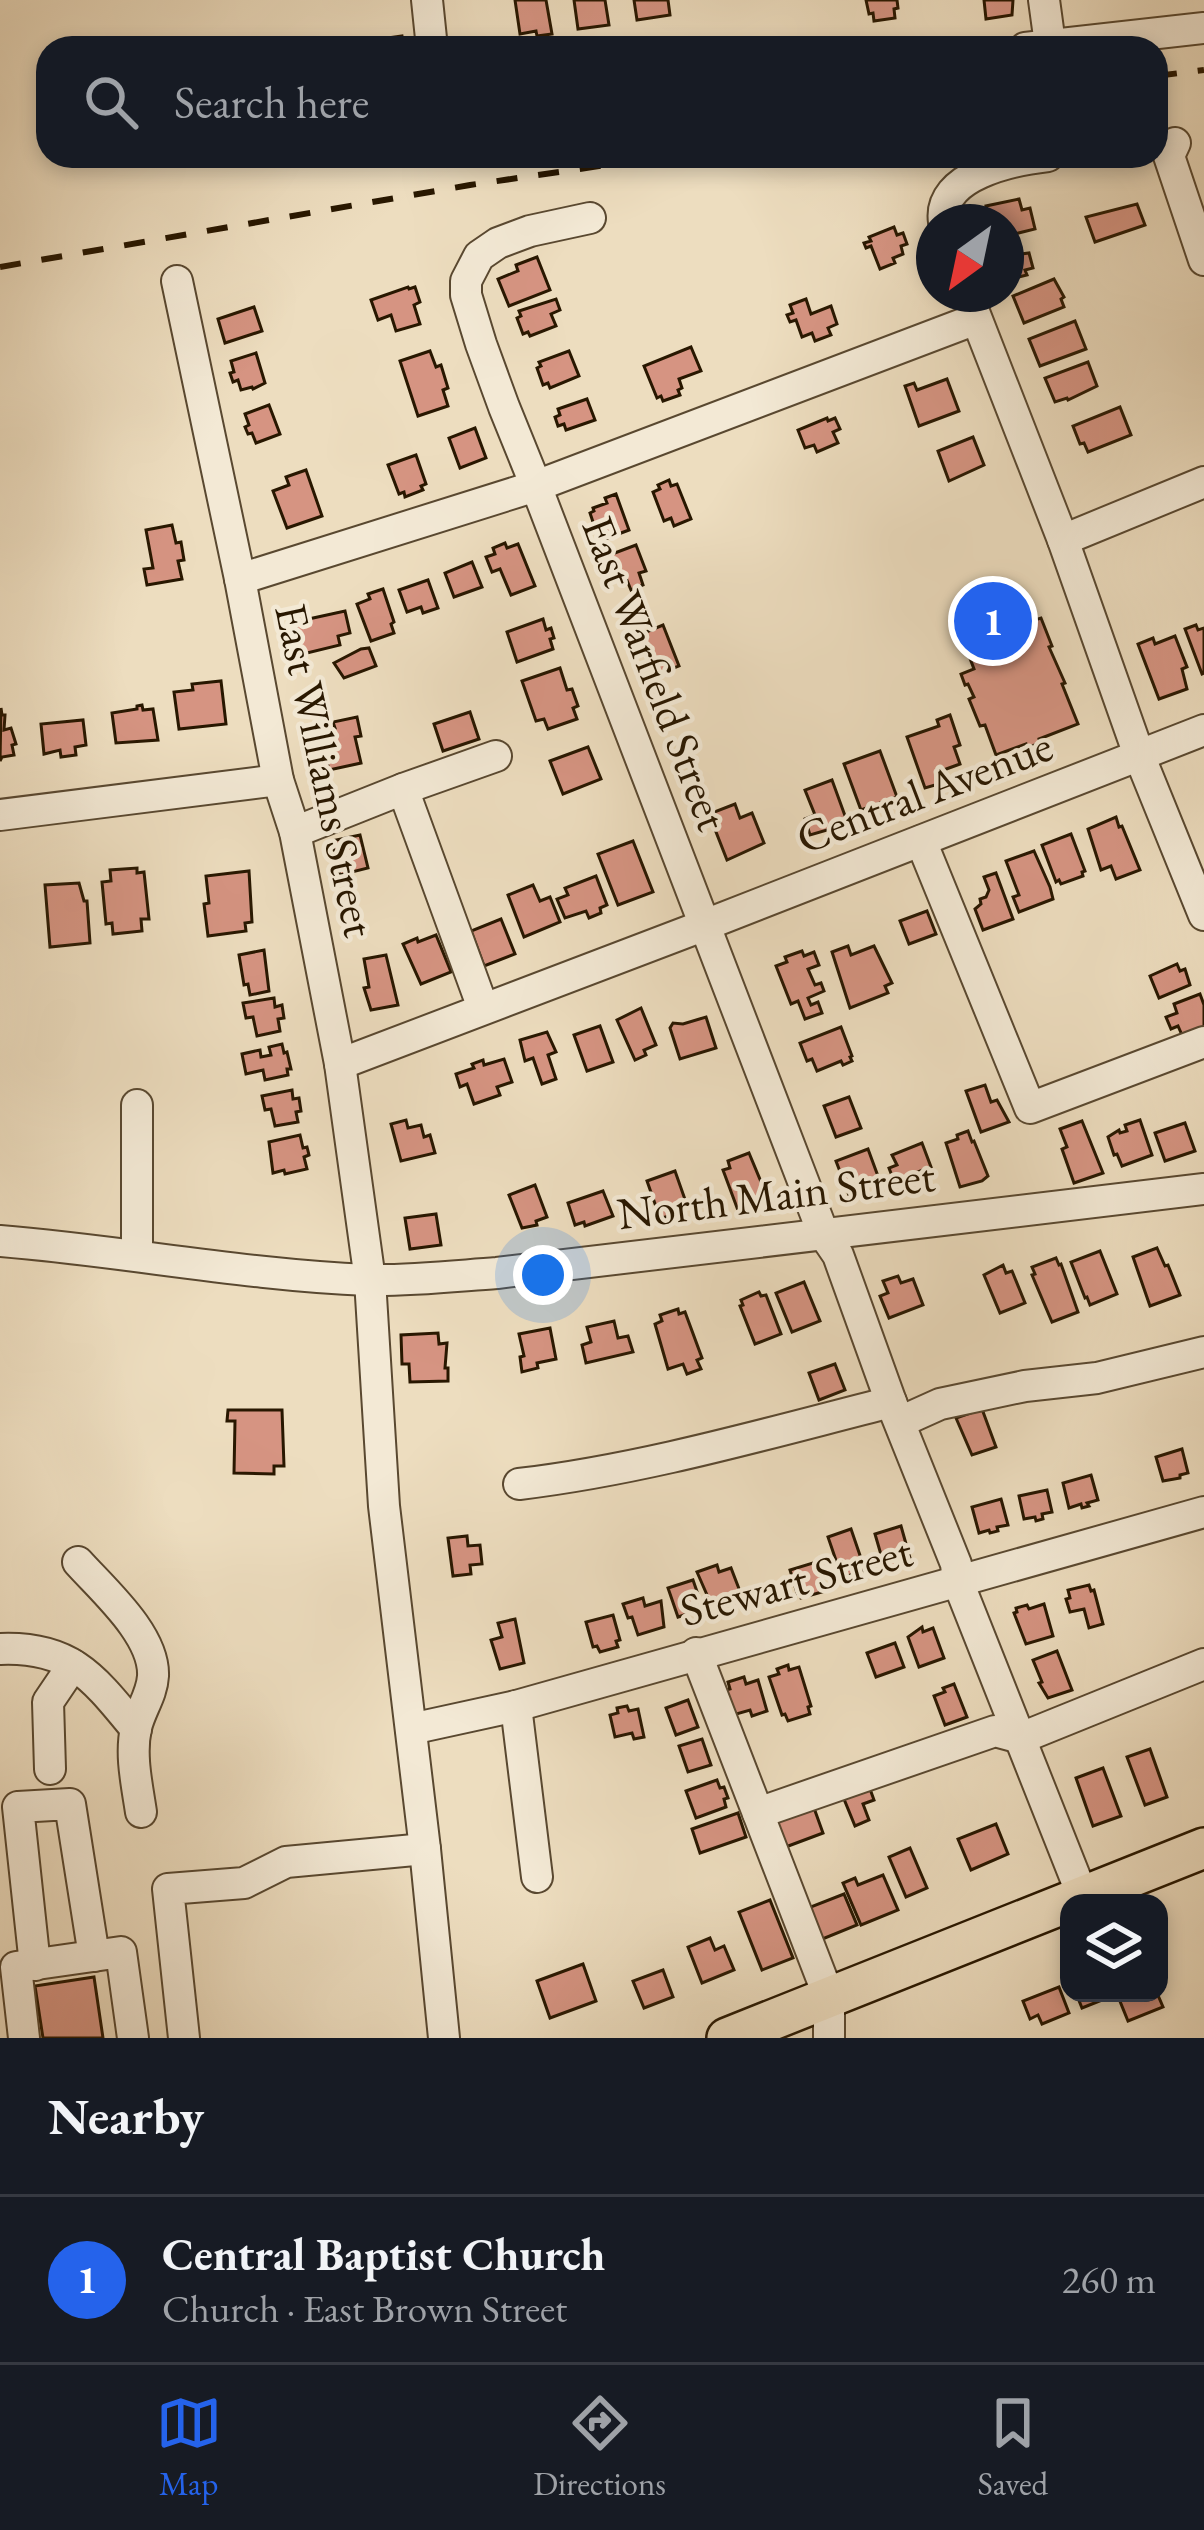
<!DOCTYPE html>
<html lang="en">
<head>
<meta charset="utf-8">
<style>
  body { margin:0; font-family:"EB Garamond",serif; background:#20242c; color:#f1f3f6 }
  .controls { position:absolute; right:36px; bottom:36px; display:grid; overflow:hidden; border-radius:24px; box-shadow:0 6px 18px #0003 }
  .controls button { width:108px; height:108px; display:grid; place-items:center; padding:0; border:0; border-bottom:3px solid #363941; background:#171b24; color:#f1f3f6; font:60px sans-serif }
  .compass { position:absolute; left:916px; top:204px; width:108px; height:108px; border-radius:50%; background:#171b24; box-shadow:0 6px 18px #0003; rotate:213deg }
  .you { position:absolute; left:543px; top:1275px; width:42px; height:42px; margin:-30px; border:9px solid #fff; border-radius:50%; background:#1a73e8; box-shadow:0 0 0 18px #1a73e833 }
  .badge { display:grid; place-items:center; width:78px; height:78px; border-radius:50%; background:#2563eb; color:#fff; font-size:39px; font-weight:700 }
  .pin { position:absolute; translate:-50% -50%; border:6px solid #fff; box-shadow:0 3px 12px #0006 }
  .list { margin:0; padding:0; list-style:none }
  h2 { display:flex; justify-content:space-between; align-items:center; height:156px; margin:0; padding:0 48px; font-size:51px }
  h2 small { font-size:39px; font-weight:400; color:#9ea1a6 }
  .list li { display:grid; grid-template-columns:78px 1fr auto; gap:36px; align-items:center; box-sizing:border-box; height:168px; padding:0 48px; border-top:3px solid #363941 }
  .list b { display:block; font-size:45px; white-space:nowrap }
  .list p { margin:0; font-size:39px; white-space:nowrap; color:#9ea1a6 }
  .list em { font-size:39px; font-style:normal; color:#9ea1a6 }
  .icon { flex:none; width:66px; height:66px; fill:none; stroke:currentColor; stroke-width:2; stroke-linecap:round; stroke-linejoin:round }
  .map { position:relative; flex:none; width:1204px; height:2038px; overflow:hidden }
  .search { position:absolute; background:#171b24; box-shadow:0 6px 18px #0003; left:36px; right:36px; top:36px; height:132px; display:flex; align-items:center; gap:30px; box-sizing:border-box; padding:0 42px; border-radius:36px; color:#9ea1a6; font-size:45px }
  .sheet { height:324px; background:#171b24 }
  nav { display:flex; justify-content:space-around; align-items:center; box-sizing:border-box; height:168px; border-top:3px solid #363941; background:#171b24; font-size:33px; color:#9ea1a6 }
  nav a { display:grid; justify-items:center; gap:6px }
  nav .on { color:#2563eb }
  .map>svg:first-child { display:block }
  .building { fill:#d69482; stroke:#281700; stroke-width:3 }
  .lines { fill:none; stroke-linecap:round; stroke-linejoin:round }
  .minor-casing { stroke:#594830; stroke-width:34 }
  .major-casing { stroke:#281700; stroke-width:44 }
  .minor { stroke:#f3e9d5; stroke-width:30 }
  .major { stroke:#edddbf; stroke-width:39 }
  .rail { stroke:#281700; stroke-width:6; stroke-dasharray:21 21; stroke-linecap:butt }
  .labels { text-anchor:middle; stroke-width:9; stroke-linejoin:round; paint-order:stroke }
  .street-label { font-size:45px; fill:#281700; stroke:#f3e9d5 }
</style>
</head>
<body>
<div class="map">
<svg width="1204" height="2038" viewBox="0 0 1204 2038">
  <rect width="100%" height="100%" fill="#edddbf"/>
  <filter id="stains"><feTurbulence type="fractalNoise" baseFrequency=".00167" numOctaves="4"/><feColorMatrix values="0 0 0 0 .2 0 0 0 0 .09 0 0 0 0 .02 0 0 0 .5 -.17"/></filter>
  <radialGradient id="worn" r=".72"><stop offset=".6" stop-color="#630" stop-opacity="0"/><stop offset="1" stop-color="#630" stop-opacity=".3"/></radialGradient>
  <g class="building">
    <polygon points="515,0 546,0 552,34 537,36 536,31 520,34"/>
    <polygon points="574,0 605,0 609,25 578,29"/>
    <polygon points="634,0 668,0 670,15 637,20"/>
    <polygon points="866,0 897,0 898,8 894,9 895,18 874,21 873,13 869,14"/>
    <polygon points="984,0 1013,0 1012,15 986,19"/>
    <polygon points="402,36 404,48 359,48 359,42"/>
    <polygon points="1019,199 1022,210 1030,208 1035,229 1006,236 1006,222 983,222 982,217 988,215 986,206"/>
    <polygon points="1137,204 1145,225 1095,242 1086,217"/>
    <polygon points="894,227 897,235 903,233 907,244 901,246 903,254 893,258 895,263 880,269 871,246 866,248 864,243 871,241 869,237"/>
    <polygon points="1020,249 1021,254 1029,253 1033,268 1025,270 1027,275 1006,280 1006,252"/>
    <polygon points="537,257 550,290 509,306 498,279 518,271 516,265"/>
    <polygon points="1054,279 1064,297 1061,299 1064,307 1024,323 1013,296"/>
    <polygon points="408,287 409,289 415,287 420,302 414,305 420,324 396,331 391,315 378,320 371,300"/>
    <polygon points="556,299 560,310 551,314 556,326 530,336 528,332 523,334 517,318 521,316 519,311"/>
    <polygon points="806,299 811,314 831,306 837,324 828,328 831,335 815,341 812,333 802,337 796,320 790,322 787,315 793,313 790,305"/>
    <polygon points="254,307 262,331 225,343 218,319"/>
    <polygon points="1075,321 1086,349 1040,366 1029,339"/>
    <polygon points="691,347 701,371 679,379 682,388 678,390 680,395 663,401 661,396 657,398 644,366"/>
    <polygon points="430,351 436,367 441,365 448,388 443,390 448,406 418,416 400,361"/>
    <polygon points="569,351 579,376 550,388 548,383 543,385 537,368 541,366 539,362"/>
    <polygon points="256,353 265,383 253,389 252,387 241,390 238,380 233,382 230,373 234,372 231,361"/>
    <polygon points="1088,362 1097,386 1068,400 1067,398 1055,402 1045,378"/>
    <polygon points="947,379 959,411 919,426 905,386 914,383 917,390"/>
    <polygon points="587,399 595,420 566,430 564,424 558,426 555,417 560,415 558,409"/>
    <polygon points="269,405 280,434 256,443 252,433 248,434 245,427 249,425 245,414"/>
    <polygon points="1120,407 1131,435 1088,452 1084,443 1080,444 1073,426"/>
    <polygon points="827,418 828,421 835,418 840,429 833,432 838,443 817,452 814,445 805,448 798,430"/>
    <polygon points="475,428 486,458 460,468 449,438"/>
    <polygon points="973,437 984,465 949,481 938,451"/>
    <polygon points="416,455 426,484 421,486 423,490 405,497 404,492 399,494 388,465"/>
    <polygon points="306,470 322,516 287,528 273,491 289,485 286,477"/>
    <polygon points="669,480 671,486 677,484 691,519 674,526 671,518 664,521 653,492 660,489 658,485"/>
    <polygon points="616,494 629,530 605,539 599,524 594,525 590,513 594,511 593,508 607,503 605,498"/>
    <polygon points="172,525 176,543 181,542 184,560 178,561 182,579 147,585 144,569 153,568 146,530"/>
    <polygon points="505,543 507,548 518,544 535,586 511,595 500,569 492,572 486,557 495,554 493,548"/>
    <polygon points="636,545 646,571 639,573 643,585 631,590 626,578 622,579 618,571 615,572 612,554"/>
    <polygon points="472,562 482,587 454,597 445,573"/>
    <polygon points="428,580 438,608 423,613 421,607 407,612 399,590"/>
    <polygon points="383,589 394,622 391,624 394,633 371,641 357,604 370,599 368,594"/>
    <polygon points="1026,597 1035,620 1041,618 1052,646 1049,647 1065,683 1062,684 1078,724 1039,739 1040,743 1027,748 1026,744 996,755 985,725 980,726 969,699 974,697 968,684 965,685 961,674 974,669 957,624"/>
    <polygon points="345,611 350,633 338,636 340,645 303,654 295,622"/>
    <polygon points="543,619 546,630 551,628 554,638 550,639 553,649 517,662 507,632"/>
    <polygon points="663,625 679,666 656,675 639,635"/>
    <polygon points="1196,625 1198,630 1204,628 1204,673 1202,674 1185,629"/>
    <polygon points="1175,636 1187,667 1182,669 1187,689 1159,699 1138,644 1153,638 1155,644"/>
    <polygon points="369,648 376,666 344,678 334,663 361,649"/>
    <polygon points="560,668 567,690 572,689 578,706 573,708 577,719 548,729 544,719 536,721 522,681"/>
    <polygon points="221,681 226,724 179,729 174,692 193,690 192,684"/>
    <polygon points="142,705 143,710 153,709 158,740 116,743 112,713 137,709 137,706"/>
    <polygon points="1,708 2,715 5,715 4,730 11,728 16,744 12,745 14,755 2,757 0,761"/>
    <polygon points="470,712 479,739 443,751 434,724"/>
    <polygon points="950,715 960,745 954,747 960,764 938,772 942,783 925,788 907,737 939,726 937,720"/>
    <polygon points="357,717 361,736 355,737 361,763 329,770 320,731 335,728 333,722"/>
    <polygon points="83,720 86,745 75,747 76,755 61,757 60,750 44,754 41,724"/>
    <polygon points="588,747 601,779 563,794 550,761"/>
    <polygon points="880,751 897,797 861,810 844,764"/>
    <polygon points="832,780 848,824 810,835 805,819 815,815 805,790"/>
    <polygon points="735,804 740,818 752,813 764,843 727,860 709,814"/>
    <polygon points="1116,817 1119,827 1122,826 1140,870 1116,879 1111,866 1101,870 1088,829"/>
    <polygon points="1071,834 1085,871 1082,872 1083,876 1061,884 1059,880 1056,882 1042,845"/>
    <polygon points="360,835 368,868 340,875 332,841"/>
    <polygon points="633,841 653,892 618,905 598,854"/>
    <polygon points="1034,851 1050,887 1053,899 1019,912 1013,897 1019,895 1006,861"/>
    <polygon points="137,868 137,873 144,872 149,919 141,919 142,931 113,934 112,923 106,924 102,882 111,881 110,870"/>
    <polygon points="249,871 252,922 245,923 246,931 208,936 204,904 209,903 206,876"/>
    <polygon points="996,873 1013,919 983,930 975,909 981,904 980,899 986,897 989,890 984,877"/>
    <polygon points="596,876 607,905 600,908 601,913 589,918 586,911 565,918 557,899 568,895 565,888"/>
    <polygon points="79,883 84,901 87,901 90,943 50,947 45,885"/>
    <polygon points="533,885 540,901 550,897 560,922 524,937 508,895"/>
    <polygon points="927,911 936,934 909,944 900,921"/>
    <polygon points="501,919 515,954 484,966 471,931"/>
    <polygon points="436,935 451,972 421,984 403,944 417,938 418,942"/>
    <polygon points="848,946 851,955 874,946 892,983 885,986 888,993 850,1008 832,952"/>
    <polygon points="264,950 269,991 250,995 248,984 244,985 239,955"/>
    <polygon points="802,951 804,956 814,952 819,965 808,969 815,985 821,983 824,991 808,998 811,1005 818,1002 822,1013 805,1019 798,1001 791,1004 776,966 787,962 785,957"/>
    <polygon points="386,955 398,1005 371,1010 364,988 369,987 364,959"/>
    <polygon points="1177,964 1180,971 1185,969 1190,985 1159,998 1150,976"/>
    <polygon points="1200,994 1204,1005 1204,1036 1182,1035 1178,1026 1171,1029 1166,1017 1177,1013 1174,1004"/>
    <polygon points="274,998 275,1007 282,1005 284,1018 278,1019 280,1031 257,1036 253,1017 246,1018 243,1003"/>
    <polygon points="641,1008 656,1045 644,1050 646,1055 635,1060 617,1020"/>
    <polygon points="706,1017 716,1048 680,1059 670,1028 673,1023 683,1024"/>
    <polygon points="600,1026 613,1062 587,1071 574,1035"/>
    <polygon points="841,1027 852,1056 850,1057 852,1061 843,1065 841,1061 817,1071 812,1059 807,1061 800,1043"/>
    <polygon points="547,1032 556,1052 548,1055 556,1079 542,1084 533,1058 525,1061 520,1040"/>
    <polygon points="282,1044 284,1053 287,1052 291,1069 287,1069 288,1075 265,1080 263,1070 246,1074 242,1054 260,1050 261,1057 271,1055 269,1047"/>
    <polygon points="504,1059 512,1082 497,1087 500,1095 474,1104 467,1084 460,1087 456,1074 474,1068 472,1064 483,1060 484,1065"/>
    <polygon points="985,1085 991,1102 997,1100 1009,1122 981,1132 966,1091"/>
    <polygon points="292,1090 293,1099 299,1098 301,1111 296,1112 298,1122 275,1126 271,1109 265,1110 262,1096"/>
    <polygon points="849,1097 861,1128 836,1137 824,1106"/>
    <polygon points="406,1120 408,1128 421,1125 424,1137 430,1135 435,1153 401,1161 391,1124"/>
    <polygon points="1140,1120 1152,1155 1122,1166 1117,1154 1114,1155 1108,1137 1119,1130 1120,1133 1127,1131 1125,1125"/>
    <polygon points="1082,1121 1103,1173 1074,1183 1062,1149 1067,1147 1060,1129"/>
    <polygon points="1185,1123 1195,1151 1165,1161 1155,1133"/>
    <polygon points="968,1131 972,1142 974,1141 988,1176 982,1181 960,1187 946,1143 958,1139 957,1135"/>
    <polygon points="300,1135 303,1148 307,1147 309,1155 304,1157 307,1169 285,1174 284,1170 273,1173 269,1142"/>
    <polygon points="922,1143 931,1167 894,1181 889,1168 897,1165 892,1155"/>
    <polygon points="868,1149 879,1179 866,1184 863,1181 860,1182 863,1190 849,1195 836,1161"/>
    <polygon points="749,1153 769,1201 739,1213 723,1170 730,1168 728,1161"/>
    <polygon points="675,1171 688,1208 681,1210 682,1214 660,1218 647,1181"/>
    <polygon points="535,1185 547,1217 536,1221 537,1225 522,1228 509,1195"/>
    <polygon points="603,1191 613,1216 585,1226 584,1222 575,1225 568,1203"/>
    <polygon points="436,1214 441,1245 410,1249 405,1218"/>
    <polygon points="1157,1248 1165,1266 1168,1265 1180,1295 1150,1306 1133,1257"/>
    <polygon points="1100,1251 1117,1294 1090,1305 1087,1297 1085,1298 1071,1262"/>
    <polygon points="1056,1258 1059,1265 1061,1264 1078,1312 1052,1322 1032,1275 1035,1274 1032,1267"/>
    <polygon points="1003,1265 1006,1273 1012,1271 1025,1303 1000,1313 984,1275"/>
    <polygon points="898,1276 901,1283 913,1279 923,1305 889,1318 880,1296 888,1293 883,1281"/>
    <polygon points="804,1282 820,1321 792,1332 776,1293"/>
    <polygon points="759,1292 761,1296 766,1295 781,1334 755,1344 740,1306 743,1305 741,1300"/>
    <polygon points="678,1309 679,1314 685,1312 702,1358 697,1360 701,1369 687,1374 683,1364 668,1369 655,1324 662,1321 660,1315"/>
    <polygon points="614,1321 618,1338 628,1336 633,1352 586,1363 582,1345 591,1342 587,1327"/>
    <polygon points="550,1328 556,1359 537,1363 538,1368 522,1372 520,1357 524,1356 519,1334"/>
    <polygon points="438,1333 439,1344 447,1343 445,1368 448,1368 448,1381 410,1382 409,1364 402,1364 401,1335"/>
    <polygon points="835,1364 845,1390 819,1400 809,1373"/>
    <polygon points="982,1409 996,1447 972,1455 956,1418"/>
    <polygon points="228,1410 282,1410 284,1466 274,1466 274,1474 234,1473 235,1421 227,1421"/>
    <polygon points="1182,1449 1188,1473 1180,1475 1180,1478 1163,1481 1156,1457"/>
    <polygon points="1091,1475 1098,1500 1087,1503 1089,1506 1082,1508 1081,1504 1069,1508 1063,1483"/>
    <polygon points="1047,1490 1052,1512 1042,1514 1043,1519 1036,1521 1035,1517 1024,1519 1019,1496"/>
    <polygon points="1001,1499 1008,1525 997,1527 998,1531 990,1533 989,1530 979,1533 972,1507"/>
    <polygon points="901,1526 910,1558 907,1559 909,1565 889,1571 887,1564 884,1565 875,1534"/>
    <polygon points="851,1529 865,1570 842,1578 828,1537"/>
    <polygon points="467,1536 468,1546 480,1545 482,1564 470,1565 471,1574 453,1576 448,1538"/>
    <polygon points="816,1562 823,1584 820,1585 822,1592 801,1598 799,1591 797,1593 790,1570"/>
    <polygon points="717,1565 719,1572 731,1568 741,1594 711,1604 697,1572"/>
    <polygon points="693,1580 703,1609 678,1617 668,1588"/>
    <polygon points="1089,1585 1091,1591 1094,1590 1103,1624 1089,1628 1084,1609 1070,1612 1066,1599 1070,1598 1068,1590"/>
    <polygon points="643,1598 645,1606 661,1601 664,1627 638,1635 632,1617 628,1618 623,1604"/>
    <polygon points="1044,1604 1053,1636 1026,1644 1014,1613 1017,1612 1016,1608 1027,1605 1029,1609"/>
    <polygon points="613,1615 620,1640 616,1641 618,1647 600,1652 597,1646 593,1647 586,1622"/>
    <polygon points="515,1619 524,1663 500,1669 491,1640 502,1637 498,1623"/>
    <polygon points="922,1627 923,1632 933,1628 944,1658 919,1667 908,1637"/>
    <polygon points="895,1643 904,1667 876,1677 867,1653"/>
    <polygon points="1057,1651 1072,1690 1048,1698 1039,1683 1042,1682 1033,1660"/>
    <polygon points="788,1665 789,1670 799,1667 811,1706 808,1707 810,1714 788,1721 785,1714 782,1715 769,1677 779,1674 777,1669"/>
    <polygon points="744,1677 746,1684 758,1680 767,1711 752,1716 750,1710 733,1715 726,1690 730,1689 728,1682"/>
    <polygon points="954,1684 967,1717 945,1725 934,1696 945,1692 943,1688"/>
    <polygon points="688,1700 698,1727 676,1735 666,1708"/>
    <polygon points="627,1706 629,1711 638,1709 644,1737 634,1739 632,1733 615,1737 610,1715 618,1713 617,1708"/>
    <polygon points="702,1739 711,1765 688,1772 679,1746"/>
    <polygon points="1150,1749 1167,1797 1145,1805 1127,1757"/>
    <polygon points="1103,1768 1121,1816 1093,1826 1076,1778"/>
    <polygon points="717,1780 720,1788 724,1787 728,1798 724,1799 726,1807 696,1818 686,1791"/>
    <polygon points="870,1789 874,1800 863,1804 869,1820 855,1826 844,1799"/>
    <polygon points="814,1808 823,1833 783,1848 773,1823"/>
    <polygon points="738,1813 746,1837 700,1853 692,1829"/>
    <polygon points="996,1824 1008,1854 971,1870 958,1839"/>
    <polygon points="910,1848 927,1888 906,1897 889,1857"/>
    <polygon points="883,1875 898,1910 861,1925 843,1883 855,1878 858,1885"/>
    <polygon points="844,1894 857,1925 820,1940 808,1908"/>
    <polygon points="770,1900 793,1958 762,1970 739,1912"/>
    <polygon points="710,1938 715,1950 724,1946 734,1970 702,1983 688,1947"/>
    <polygon points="583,1964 596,2001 550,2018 537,1981"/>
    <polygon points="663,1970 673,1997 644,2008 633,1981"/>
    <polygon points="94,1977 103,2038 43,2038 35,1986"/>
    <polygon points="1059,1987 1069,2013 1042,2024 1038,2015 1030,2019 1023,2001"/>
    <polygon points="1076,1993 1157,1993 1163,2007 1128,2021 1117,1994 1082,2008"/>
  </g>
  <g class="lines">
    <defs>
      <g id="minor">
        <polyline points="427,0 432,48"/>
        <polyline points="1044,0 1050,44"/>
        <polyline points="1025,48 1204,28"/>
        <polyline points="1175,143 1169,156 1204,260"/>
        <polyline points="590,218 530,231 498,243 479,256 466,281 466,295 481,344 504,407 536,486 823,1233 838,1255 891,1402 956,1564 958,1582 1083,1897"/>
        <path d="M944,222C937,175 1013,160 1048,156"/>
        <polyline points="177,281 240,579 278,780 295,832 340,1064 370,1280 384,1506 425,1849 444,2038"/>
        <polyline points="967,294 1063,540 1139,755 1204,915"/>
        <polyline points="1063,540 1204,482"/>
        <polyline points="240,579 536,486 976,319"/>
        <polyline points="403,789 483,1008"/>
        <polyline points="0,815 278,780"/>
        <polyline points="295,832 403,789 496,756"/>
        <polyline points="921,841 1030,1108 1204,1042"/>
        <polyline points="340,1064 705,925 1204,730"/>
        <path d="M0,1241C123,1251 245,1275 368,1280C411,1281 455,1276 497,1273L1204,1189"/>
        <polyline points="137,1255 137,1105"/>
        <polyline points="900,1422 940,1404 1025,1386 1097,1378 1204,1352"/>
        <path d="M519,1484C645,1469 768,1433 891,1402"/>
        <path d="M78,1562C103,1590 155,1635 153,1676C152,1695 140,1710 136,1728C130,1755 137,1785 141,1812"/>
        <path d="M0,1649C71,1646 94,1678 136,1729"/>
        <polyline points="696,1653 829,1997 829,2038"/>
        <polyline points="516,1706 537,1877"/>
        <polyline points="411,1729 516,1706 1204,1512"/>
        <polyline points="50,1769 48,1702 73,1665"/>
        <polyline points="758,1813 995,1731 1021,1738 1204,1664"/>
        <polyline points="35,1965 18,1807 70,1804 94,1956"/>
        <polyline points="24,2038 16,1967 121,1952 133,2038"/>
        <polyline points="184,2038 168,1889 244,1883 286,1862 425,1849"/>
      </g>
      <polyline id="major" points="727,2038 1204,1848"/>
    </defs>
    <use href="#minor" class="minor-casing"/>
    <use href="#major" class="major-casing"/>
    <use href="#minor" class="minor"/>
    <use href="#major" class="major"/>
    <g class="rail">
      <polyline points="1156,76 1204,70"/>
      <polyline points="0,267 470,185 668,156"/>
    </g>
  </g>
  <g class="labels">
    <g class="street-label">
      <text transform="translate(656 673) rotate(69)" y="16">East Warfield Street</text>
      <text transform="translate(326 770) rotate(78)" y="16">East Williams Street</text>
      <text transform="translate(924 791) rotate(-21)" y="16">Central Avenue</text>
      <text transform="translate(776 1194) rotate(-7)" y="16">North Main Street</text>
      <text transform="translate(796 1580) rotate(-15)" y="16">Stewart Street</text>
    </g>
  </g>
  <rect width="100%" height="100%" filter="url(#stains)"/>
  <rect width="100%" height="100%" fill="url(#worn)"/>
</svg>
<div class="controls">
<button><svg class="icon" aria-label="layers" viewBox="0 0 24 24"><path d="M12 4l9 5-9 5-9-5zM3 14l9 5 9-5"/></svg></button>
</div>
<svg class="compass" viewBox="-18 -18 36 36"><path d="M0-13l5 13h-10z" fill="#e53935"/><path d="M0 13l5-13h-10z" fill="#9ea1a6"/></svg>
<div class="you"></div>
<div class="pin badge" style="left:993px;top:621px">1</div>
<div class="search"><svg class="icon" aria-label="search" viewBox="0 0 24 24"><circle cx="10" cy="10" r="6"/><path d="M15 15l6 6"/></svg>Search here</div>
</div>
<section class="sheet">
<h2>Nearby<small></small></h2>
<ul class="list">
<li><span class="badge">1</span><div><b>Central Baptist Church</b><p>Church · East Brown Street</p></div><em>260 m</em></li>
</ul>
</section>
<nav>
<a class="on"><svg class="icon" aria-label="map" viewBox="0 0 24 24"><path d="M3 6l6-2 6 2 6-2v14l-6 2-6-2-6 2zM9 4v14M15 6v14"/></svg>Map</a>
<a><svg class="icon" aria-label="directions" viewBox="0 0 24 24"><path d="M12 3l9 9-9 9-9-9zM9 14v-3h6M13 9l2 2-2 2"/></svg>Directions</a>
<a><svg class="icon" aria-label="saved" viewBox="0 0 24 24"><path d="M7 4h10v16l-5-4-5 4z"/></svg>Saved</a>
</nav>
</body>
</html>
